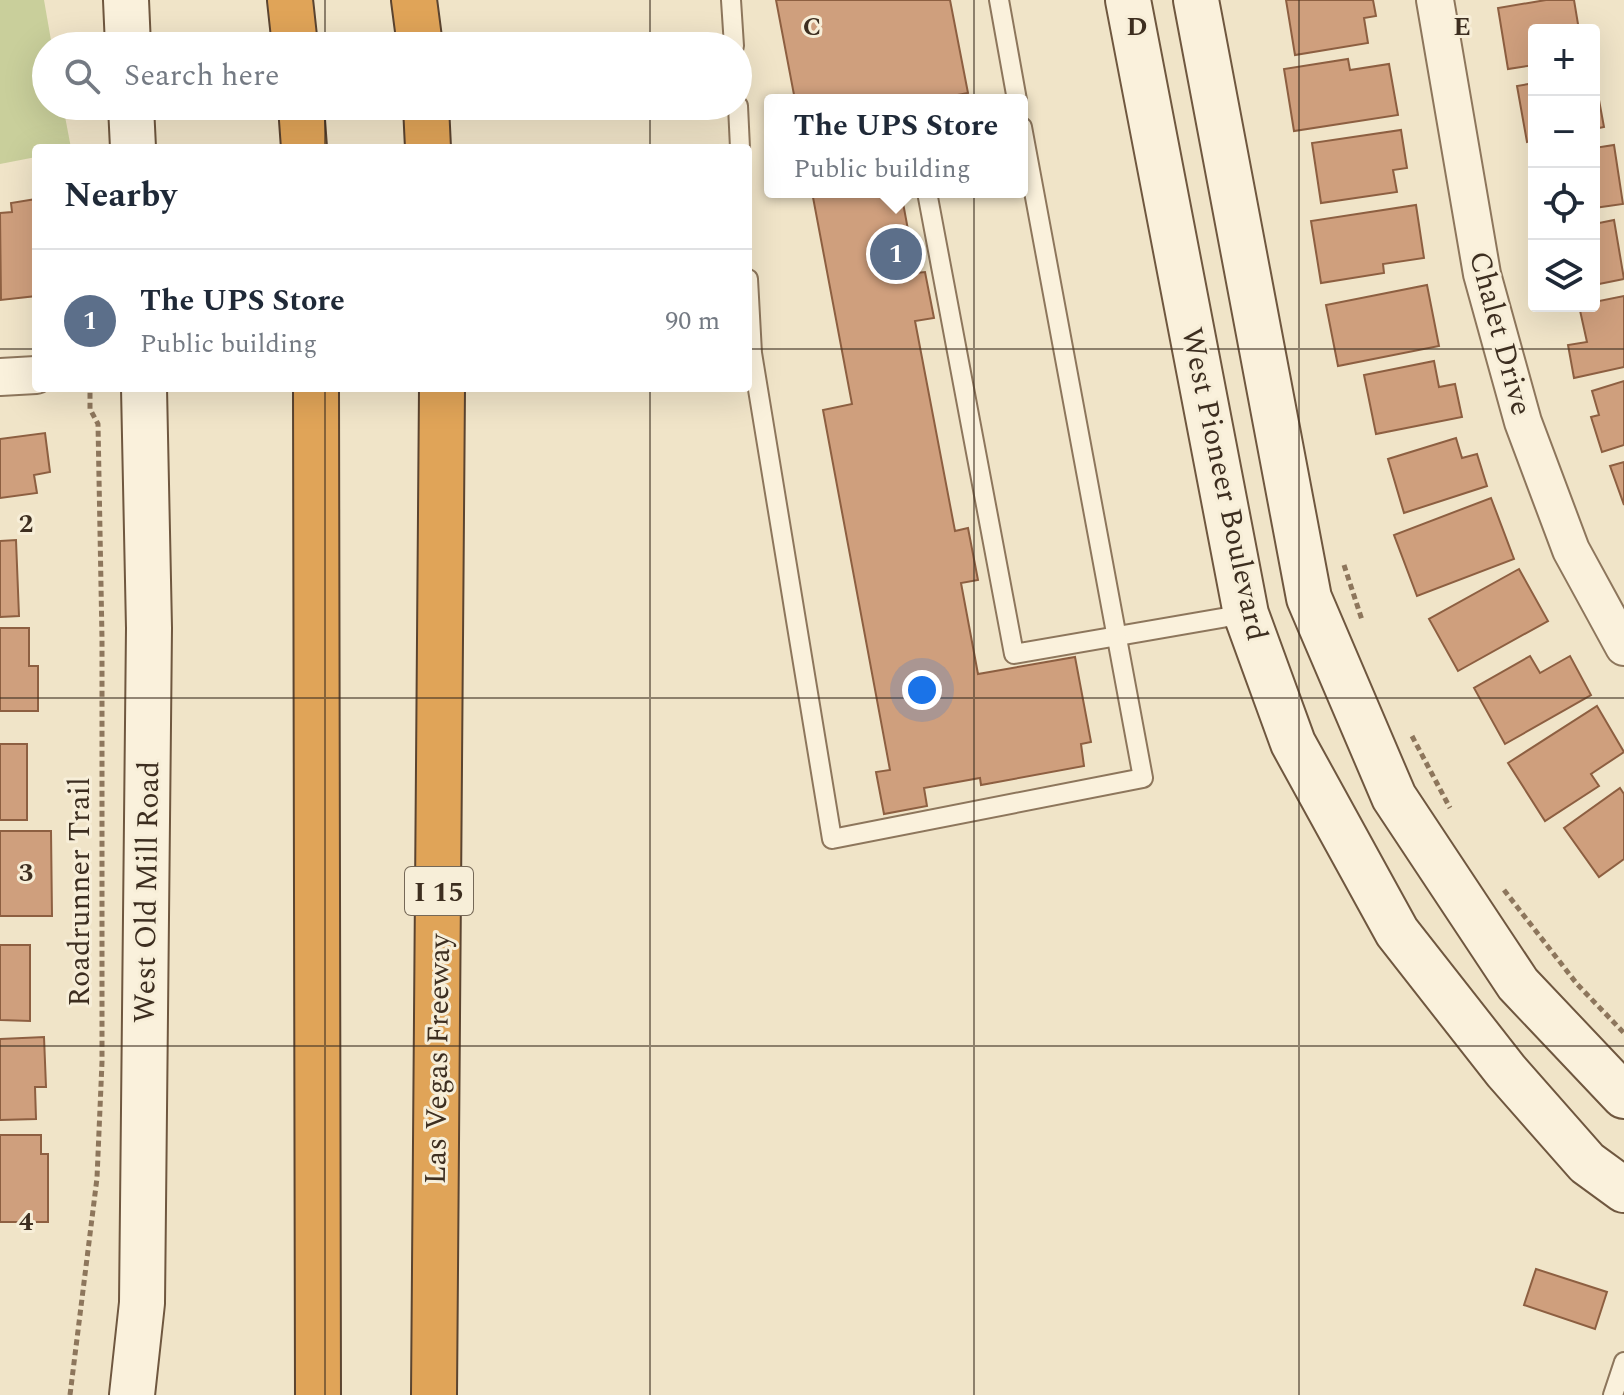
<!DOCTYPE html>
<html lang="en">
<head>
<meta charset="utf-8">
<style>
  body { margin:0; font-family:Spectral,serif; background:#f2f2f3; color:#1f2937 }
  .controls { position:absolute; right:24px; top:24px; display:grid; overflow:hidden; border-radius:8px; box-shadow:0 8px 32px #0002 }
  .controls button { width:72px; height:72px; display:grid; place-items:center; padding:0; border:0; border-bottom:2px solid #e0e1e3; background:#fff; color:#1f2937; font:40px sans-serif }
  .you { position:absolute; left:922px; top:690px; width:28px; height:28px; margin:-20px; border:6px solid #fff; border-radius:50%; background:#1a73e8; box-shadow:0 0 0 12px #1a73e833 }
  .badge { display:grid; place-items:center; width:52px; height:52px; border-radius:50%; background:#2563eb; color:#fff; font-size:26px; font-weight:700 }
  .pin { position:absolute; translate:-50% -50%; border:4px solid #fff; box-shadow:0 2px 8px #0006 }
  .popup { position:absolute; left:764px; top:94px; width:264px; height:104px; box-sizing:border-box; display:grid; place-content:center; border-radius:8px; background:#fff; filter:drop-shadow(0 2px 6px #0005); font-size:26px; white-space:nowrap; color:#747a83 }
  .popup b { font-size:30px; color:#1f2937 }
  .popup::after { content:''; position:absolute; left:50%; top:100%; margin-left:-16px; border:16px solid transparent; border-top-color:#fff }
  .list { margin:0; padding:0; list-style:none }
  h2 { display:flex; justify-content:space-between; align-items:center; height:104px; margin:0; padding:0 32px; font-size:34px }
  h2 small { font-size:26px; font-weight:400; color:#747a83 }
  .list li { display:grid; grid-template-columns:52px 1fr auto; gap:24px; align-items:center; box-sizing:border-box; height:144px; padding:0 32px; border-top:2px solid #e0e1e3 }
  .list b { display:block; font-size:30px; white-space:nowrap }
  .list p { margin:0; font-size:26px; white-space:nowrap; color:#747a83 }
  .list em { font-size:26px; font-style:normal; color:#747a83 }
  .icon { flex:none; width:44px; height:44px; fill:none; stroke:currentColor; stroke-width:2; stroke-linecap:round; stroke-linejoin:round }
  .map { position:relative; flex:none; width:1624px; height:1395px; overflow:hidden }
  .search { position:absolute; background:#fff; box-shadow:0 8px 32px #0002; left:32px; top:32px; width:720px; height:88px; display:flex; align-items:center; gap:20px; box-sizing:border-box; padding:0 28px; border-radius:44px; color:#747a83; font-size:30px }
  .panel { position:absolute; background:#fff; box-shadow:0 8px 32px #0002; left:32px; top:144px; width:720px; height:248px; border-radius:8px }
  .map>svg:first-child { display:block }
  .green { fill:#c9cf9b }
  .building { fill:#cf9f7d; stroke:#8d5f41; stroke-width:2 }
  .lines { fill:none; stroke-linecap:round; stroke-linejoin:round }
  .lane-casing { stroke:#8d765c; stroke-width:22 }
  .street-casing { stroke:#8d765c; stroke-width:40 }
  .secondary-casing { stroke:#6f573f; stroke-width:48 }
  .highway-casing { stroke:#5b4430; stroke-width:48 }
  .path { stroke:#8d765c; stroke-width:5; stroke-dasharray:6 4; stroke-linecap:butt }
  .lane { stroke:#faf1dc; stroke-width:18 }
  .street { stroke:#faf1dc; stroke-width:36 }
  .secondary { stroke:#faf1dc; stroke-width:44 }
  .highway { stroke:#e0a458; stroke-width:44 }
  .grid { fill:none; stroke:#3d2e20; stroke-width:2; stroke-opacity:0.55 }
  .labels { text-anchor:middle; stroke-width:6; stroke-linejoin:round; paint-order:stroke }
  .shield { fill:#f7eed8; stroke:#756857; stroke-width:2 }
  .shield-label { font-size:28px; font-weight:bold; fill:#3d2e20 }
  .street-label { font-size:30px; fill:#3d2e20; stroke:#f7eed8 }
  .grid-label { font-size:26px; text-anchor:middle; font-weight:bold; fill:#3d2e20; stroke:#f7eed8; stroke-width:6; stroke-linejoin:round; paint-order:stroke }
</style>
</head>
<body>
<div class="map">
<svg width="1624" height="1395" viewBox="0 0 1624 1395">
  <rect width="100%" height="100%" fill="#f0e4c8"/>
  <polygon class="green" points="0,0 44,0 52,46 46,46 46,106 63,106 71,148 36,148 36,157 0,164"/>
  <g class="building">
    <polygon points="776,0 950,0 968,93 931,100 795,100"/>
    <polygon points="1286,0 1373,0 1376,16 1364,18 1368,43 1295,55"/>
    <polygon points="1546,0 1574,0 1579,30 1534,30 1534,65 1508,69 1498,8"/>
    <polygon points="1348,59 1350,70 1389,64 1398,115 1294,131 1284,69"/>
    <polygon points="1594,73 1604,127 1594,129"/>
    <polygon points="1534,83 1534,140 1527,142 1517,86"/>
    <polygon points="1401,130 1407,168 1393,170 1397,192 1321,203 1312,143"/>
    <polygon points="1614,145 1623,204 1594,208 1594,148"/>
    <polygon points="812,192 901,192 916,273 925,272 934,318 915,321 955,531 968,528 978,580 961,583 978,674 1075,657 1091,742 1081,744 1084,766 981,785 980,778 924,788 927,806 884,814 876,772 890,770 823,410 852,404"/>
    <polygon points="36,199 36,296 1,300 0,213 12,212 11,203"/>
    <polygon points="1416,205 1424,258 1383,264 1384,273 1321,283 1311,221"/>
    <polygon points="1614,220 1624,279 1594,285 1594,224"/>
    <polygon points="1427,285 1439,346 1338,366 1326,305"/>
    <polygon points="1624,296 1624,367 1574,378 1568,345 1587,342 1579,306 1594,306 1594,302"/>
    <polygon points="1434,361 1439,387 1455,384 1462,417 1376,434 1364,375"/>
    <polygon points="1624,381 1624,445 1602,452 1591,417 1599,415 1592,391"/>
    <polygon points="45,433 50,472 34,475 37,493 0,498 0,439"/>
    <polygon points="1456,438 1462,458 1477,454 1487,486 1404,513 1388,459"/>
    <polygon points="1624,462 1624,505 1610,466"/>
    <polygon points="1491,498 1514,559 1417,596 1394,535"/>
    <polygon points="16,540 19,616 0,617 0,541"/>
    <polygon points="1519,569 1548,621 1458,671 1429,619"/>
    <polygon points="0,628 29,628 29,666 38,666 38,711 0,711"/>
    <polygon points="1530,656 1540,673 1570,656 1591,695 1505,744 1474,688"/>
    <polygon points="1597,706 1624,752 1591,774 1599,786 1545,821 1508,763"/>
    <rect x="0" y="744" width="27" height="76"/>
    <polygon points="1620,788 1624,794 1624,859 1599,877 1564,828"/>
    <polygon points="0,831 51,831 52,916 0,916"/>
    <polygon points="0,945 30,945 30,1021 0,1020"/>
    <polygon points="44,1037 46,1087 35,1087 36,1119 0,1120 0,1039"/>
    <polygon points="0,1135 41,1135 41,1154 48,1154 48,1222 0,1222"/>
    <polygon points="1536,1269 1607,1292 1595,1329 1524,1305"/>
  </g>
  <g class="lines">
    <defs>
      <g id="lane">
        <polyline points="731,0 734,46"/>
        <polyline points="999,0 1017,100"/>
        <polyline points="738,106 740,148"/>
        <polyline points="927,192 1014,654 1245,614"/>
        <polyline points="748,279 752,353 832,839 1143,778 1022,127"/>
        <polyline points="1613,1395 1624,1362"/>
      </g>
      <g id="street">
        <polyline points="1435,0 1482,274 1523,422 1571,550 1624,647"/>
        <polyline points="0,377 36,375"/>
      </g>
      <g id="secondary">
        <polyline points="126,0 128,46"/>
        <polyline points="1128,0 1246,614 1293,743 1397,932 1506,1071 1587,1163 1624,1190"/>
        <polyline points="1196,0 1309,598 1394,797 1518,984 1624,1096"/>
        <polyline points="131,106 133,148"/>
        <polyline points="132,1395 142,1303 149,628 144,388"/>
      </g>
      <g id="highway">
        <polyline points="290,0 295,46"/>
        <polyline points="414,0 420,46"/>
        <polyline points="301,106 304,148"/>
        <polyline points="426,106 428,148"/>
        <polyline points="316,388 318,1395"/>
        <polyline points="434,1395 442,388"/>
      </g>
    </defs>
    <use href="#lane" class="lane-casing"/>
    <use href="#street" class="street-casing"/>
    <use href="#secondary" class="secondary-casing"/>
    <use href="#highway" class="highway-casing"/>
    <g class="path">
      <polyline points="1344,565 1362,620"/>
      <polyline points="1412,736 1450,808"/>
      <polyline points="1504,890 1577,984 1624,1033"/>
      <polyline points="70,1395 97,1178 102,1062 102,639 98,424 90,409 90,388"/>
    </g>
    <use href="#lane" class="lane"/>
    <use href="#street" class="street"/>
    <use href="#secondary" class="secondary"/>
    <use href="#highway" class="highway"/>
  </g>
  <path class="grid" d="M325,0V46M650,0V46M974,0V1395M1299,0V1395M325,106V148M650,106V148M0,349H36M748,349H1624M325,388V1395M650,388V1395M0,698H1624M0,1046H1624"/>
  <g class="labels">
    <rect class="shield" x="405" y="867" width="68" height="48" rx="6"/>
    <g class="shield-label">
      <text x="439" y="901">I 15</text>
    </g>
    <g class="street-label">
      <text transform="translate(1501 333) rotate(75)" y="10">Chalet Drive</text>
      <text transform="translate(1225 484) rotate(78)" y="10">West Pioneer Boulevard</text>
      <text transform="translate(79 892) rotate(-90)" y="10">Roadrunner Trail</text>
      <text transform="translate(146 892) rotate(-89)" y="10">West Old Mill Road</text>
      <text transform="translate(437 1059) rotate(-89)" y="10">Las Vegas Freeway</text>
    </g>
  </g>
  <g class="grid-label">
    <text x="812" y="35">C</text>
    <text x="1137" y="35">D</text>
    <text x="1462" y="35">E</text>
    <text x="26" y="532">2</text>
    <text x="26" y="881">3</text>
    <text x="26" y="1230">4</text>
  </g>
</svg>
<div class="controls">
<button>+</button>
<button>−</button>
<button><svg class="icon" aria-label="locate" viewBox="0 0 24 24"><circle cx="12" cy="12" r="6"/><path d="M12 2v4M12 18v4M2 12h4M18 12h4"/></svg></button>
<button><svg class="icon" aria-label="layers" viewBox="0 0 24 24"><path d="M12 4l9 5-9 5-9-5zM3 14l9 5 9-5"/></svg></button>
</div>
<div class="you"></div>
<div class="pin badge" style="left:896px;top:254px;background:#5c6f8a">1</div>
<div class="popup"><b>The UPS Store</b>Public building</div>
<div class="search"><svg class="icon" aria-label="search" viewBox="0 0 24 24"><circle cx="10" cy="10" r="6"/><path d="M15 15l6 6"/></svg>Search here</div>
<section class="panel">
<h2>Nearby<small></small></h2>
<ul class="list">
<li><span class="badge" style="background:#5c6f8a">1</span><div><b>The UPS Store</b><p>Public building</p></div><em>90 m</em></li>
</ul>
</section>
</div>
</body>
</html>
